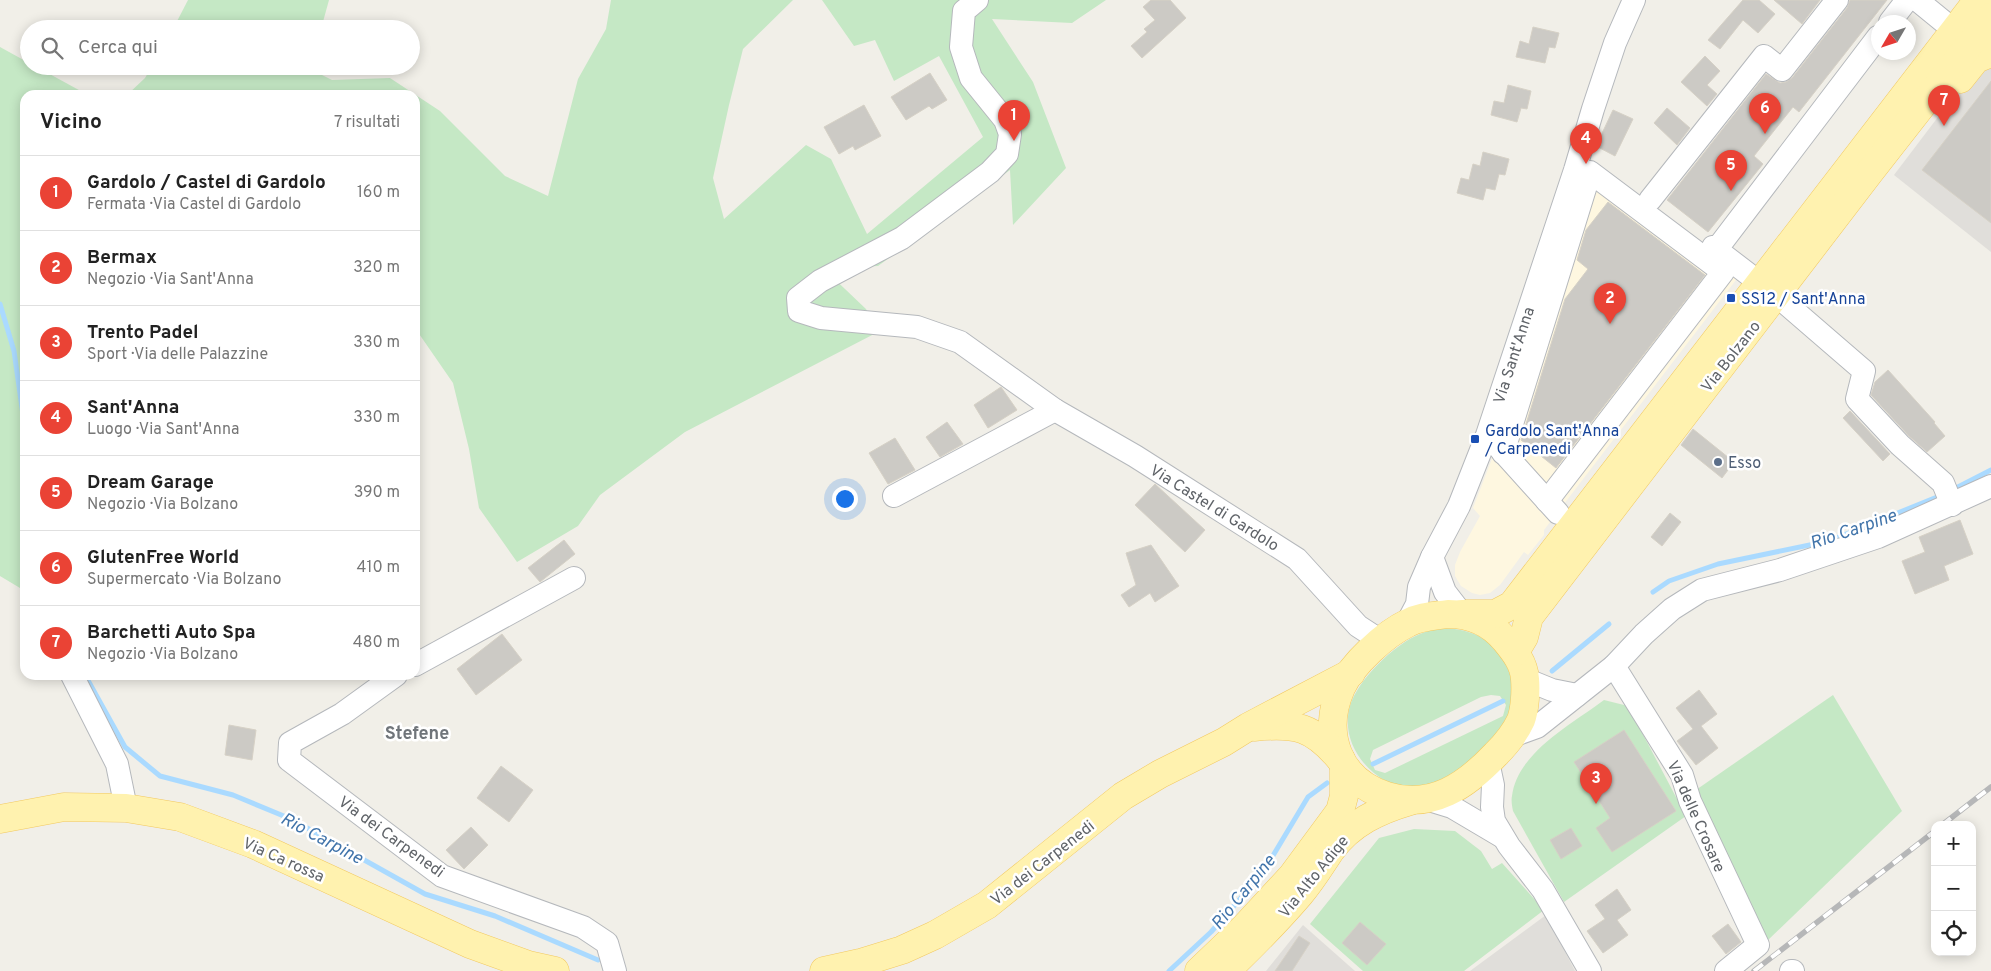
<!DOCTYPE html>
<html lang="it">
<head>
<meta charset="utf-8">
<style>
  body { margin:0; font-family:Overpass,sans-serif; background:#f2f2f2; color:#222 }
  .controls { position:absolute; right:15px; bottom:15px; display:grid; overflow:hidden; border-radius:10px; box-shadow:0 2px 12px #0003 }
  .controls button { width:45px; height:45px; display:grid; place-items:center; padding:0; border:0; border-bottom:1px solid #e0e0e0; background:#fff; color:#222; font:25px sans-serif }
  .compass { position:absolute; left:1871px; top:15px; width:45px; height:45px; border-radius:50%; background:#fff; box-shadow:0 2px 12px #0003; rotate:231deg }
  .you { position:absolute; left:844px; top:498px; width:18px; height:18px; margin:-12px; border:4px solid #fff; border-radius:50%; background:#1a73e8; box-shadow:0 0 0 8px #1a73e833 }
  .badge { display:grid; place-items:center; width:32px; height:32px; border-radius:50%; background:#ea4335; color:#fff; font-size:16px; font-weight:700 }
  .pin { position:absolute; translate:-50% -41px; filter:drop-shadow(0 1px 2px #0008) }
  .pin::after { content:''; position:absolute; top:26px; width:18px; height:15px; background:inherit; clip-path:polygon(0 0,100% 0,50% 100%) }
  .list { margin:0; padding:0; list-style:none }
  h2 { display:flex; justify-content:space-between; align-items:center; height:65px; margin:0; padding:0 20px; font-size:21px }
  h2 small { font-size:16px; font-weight:400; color:#767676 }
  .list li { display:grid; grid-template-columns:32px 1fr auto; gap:15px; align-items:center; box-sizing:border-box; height:75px; padding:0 20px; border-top:1px solid #e0e0e0 }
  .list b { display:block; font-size:19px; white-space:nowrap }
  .list p { margin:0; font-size:16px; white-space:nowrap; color:#767676 }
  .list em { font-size:16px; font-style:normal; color:#767676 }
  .icon { flex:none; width:28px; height:28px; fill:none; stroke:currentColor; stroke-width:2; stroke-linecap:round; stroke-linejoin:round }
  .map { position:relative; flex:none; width:1991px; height:971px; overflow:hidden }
  .search { position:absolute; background:#fff; box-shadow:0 2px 12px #0003; left:20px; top:20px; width:400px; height:55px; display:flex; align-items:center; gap:12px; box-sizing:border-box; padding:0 18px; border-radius:28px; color:#767676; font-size:19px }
  .panel { position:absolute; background:#fff; box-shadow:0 2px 12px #0003; left:20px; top:90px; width:400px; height:590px; border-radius:15px }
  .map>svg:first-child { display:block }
  .commercial { fill:#fef7e0 }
  .industrial { fill:#e0deda }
  .green { fill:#c5e8c5; fill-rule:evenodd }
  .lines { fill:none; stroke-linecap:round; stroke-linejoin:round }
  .stream { stroke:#aadaff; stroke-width:5 }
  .building { fill:#cccac5; stroke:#d6d1c6 }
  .minor-casing { stroke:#b5b8bc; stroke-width:24 }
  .major-casing { stroke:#f2c960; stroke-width:29 }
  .minor { stroke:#fff; stroke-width:22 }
  .major { stroke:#fff2af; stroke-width:28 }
  .rail-casing { stroke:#b6b7b8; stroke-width:5.5 }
  .rail { stroke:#fff; stroke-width:4; stroke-dasharray:11; stroke-linecap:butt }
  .transit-dot { fill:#1a4fb4; stroke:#fff; stroke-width:2 }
  .service-dot { fill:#5c6f8a; stroke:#fff; stroke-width:2 }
  .labels { text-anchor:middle; stroke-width:5; stroke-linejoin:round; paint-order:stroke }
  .transit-label { font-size:16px; fill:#164399; stroke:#fff; text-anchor:start }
  .street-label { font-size:16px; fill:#5f6368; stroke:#fff }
  .service-label { font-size:16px; fill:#4e5e75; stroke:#fff; text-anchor:start }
  .water-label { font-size:18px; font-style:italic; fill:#4174aa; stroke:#fff }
  .neighbourhood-label { font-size:18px; font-weight:bold; fill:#70757a; stroke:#fff }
</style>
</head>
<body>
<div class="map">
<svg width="1991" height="971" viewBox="0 0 1991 971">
  <rect width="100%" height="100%" fill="#f1efe8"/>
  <polygon class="commercial" points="1589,160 1739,276 1544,530 1544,535 1528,555 1524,552 1500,585 1490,593 1480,595 1472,593 1461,586 1455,576 1455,565 1460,552 1480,516 1473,508 1497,446"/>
  <g class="industrial">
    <polygon points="1991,62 1991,252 1894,175 1979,63"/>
    <polygon points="1546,915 1575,971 1470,971"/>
    <polygon points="1303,925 1355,971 1266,971"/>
  </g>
  <g class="green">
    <polygon points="188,0 329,0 321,29 173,29"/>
    <polygon points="611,0 793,0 743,49 729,105 713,178 724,219 806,145 831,159 867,234 983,137 939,56 894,81 875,40 854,46 822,0 1106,0 1072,23 992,19 1033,82 1066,168 1013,225 1010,170 878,266 824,269 866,309 878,332 685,432 600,495 578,526 517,562 479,508 469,449 453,383 415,328 415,95 127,95 145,78 152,66 310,66 310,69 332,80 390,78 440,111 505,176 548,196 578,79 606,29"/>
    <polygon points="0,47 29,63 29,66 35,66 88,95 25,95 25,591 0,576"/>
    <path d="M1446,628C1470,630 1490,637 1503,659C1510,671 1515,685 1513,699C1508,733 1456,779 1424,786C1412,789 1397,787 1387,782C1360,767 1341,737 1350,706C1358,679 1395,644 1420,634C1429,630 1437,629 1446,628ZM1491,695L1500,696L1506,705L1503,716L1385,773L1375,770L1370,759L1373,750L1481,697Z"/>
    <polygon points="1833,695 1902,811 1767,941 1693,792"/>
    <path d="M1604,700L1628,706L1686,816L1564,902L1513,811C1512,806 1511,800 1512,796C1517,753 1572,724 1604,700Z"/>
    <polygon points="1414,829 1455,831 1481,851 1492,869 1502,863 1544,910 1464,971 1363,971 1310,924 1379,838"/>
  </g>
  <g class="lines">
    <g class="stream">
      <polyline points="0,304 14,351 25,429"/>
      <polyline points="1952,490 1991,470"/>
      <polyline points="1653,592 1669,581 1718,564 1829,541 1942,495"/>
      <polyline points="1552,671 1609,624"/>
      <polyline points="85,675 125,747 160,776 233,795 291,819 425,894 495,916 598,960"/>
      <polyline points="1373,764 1503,701"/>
      <polyline points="1169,971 1211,932 1262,874 1308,797 1327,783"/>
    </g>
  </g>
  <g class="building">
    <polygon points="1151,0 1170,0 1186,18 1142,58 1131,46 1147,32 1144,29 1155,20 1143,7"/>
    <polygon points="1743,0 1759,0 1775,14 1758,33 1743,20 1720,49 1708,40"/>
    <polygon points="1774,0 1820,0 1802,24"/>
    <polygon points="1850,0 1887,0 1799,112 1793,107 1754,156 1763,164 1708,232 1667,200 1766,74 1780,83 1786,82 1792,78 1847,8"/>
    <polygon points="1533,27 1559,33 1555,48 1549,47 1545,63 1516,57 1520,41 1529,44"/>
    <polygon points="1705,56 1720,71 1707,85 1717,94 1707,106 1681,82"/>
    <polygon points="930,73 947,100 932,109 929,106 906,120 891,97"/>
    <polygon points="1991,81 1991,223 1922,170"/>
    <polygon points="1508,85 1531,91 1527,109 1521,108 1517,122 1491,115 1494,101 1504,103"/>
    <polygon points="864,105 881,136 855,150 853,146 839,154 824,127"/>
    <polygon points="1667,108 1690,128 1677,145 1654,123"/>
    <polygon points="1613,110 1633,119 1615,156 1596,146"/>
    <polygon points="1483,152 1509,159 1505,175 1499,174 1495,190 1486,188 1483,200 1457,193 1461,178 1469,180 1473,164 1480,166"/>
    <polygon points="1608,202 1705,275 1556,468 1521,440 1565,299 1588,269 1577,260 1586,230"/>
    <polygon points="1888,370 1935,422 1934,423 1945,436 1927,452 1909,436 1871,395 1875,382"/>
    <polygon points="1001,387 1017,410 988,428 974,405"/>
    <polygon points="1850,411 1890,454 1883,461 1843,418"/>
    <polygon points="947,422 963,444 940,457 926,437"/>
    <polygon points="1693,429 1734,462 1722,478 1681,445"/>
    <polygon points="895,438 915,470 888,484 869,453"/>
    <polygon points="1155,484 1205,530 1185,552 1135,505"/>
    <polygon points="1670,513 1681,522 1662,546 1651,537"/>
    <polygon points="1960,520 1973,554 1944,566 1949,580 1915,594 1902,561 1925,552 1919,537"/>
    <polygon points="564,540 575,554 540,582 528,568"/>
    <polygon points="1151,545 1179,586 1155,602 1150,593 1129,607 1121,595 1136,585 1126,553"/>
    <polygon points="502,634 522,660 476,695 457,669"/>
    <polygon points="1699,690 1717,714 1701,726 1718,748 1696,765 1677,741 1693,729 1676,708"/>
    <polygon points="229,725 256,730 252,760 225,755"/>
    <polygon points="1624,730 1676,811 1612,852 1596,828 1610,818 1574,762"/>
    <polygon points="501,766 533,790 509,822 477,798"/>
    <polygon points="471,827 488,845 464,869 446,850"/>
    <polygon points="1571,828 1582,846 1561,859 1550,840"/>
    <polygon points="1617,889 1631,910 1617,920 1628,935 1603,953 1587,931 1605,919 1595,905"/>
    <polygon points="1360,922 1386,944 1367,965 1342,943"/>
    <polygon points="1728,924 1741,942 1726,954 1712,936"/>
    <polygon points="1299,936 1310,943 1292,971 1275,971"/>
  </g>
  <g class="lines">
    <defs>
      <g id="minor">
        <polyline points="977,0 964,11 961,47 971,78 1005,120 1010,134 1007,154 990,172 902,238 820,281 798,298 799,311 821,318 917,327 960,342 1055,410 1135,456 1297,559 1358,626 1381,641"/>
        <polyline points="1917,0 1955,31"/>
        <polyline points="1890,22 1907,0"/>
        <polyline points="1650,200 1764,56 1782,70 1837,0"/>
        <polyline points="1713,247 1760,283"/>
        <polyline points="1716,250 1878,37"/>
        <polyline points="1776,295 1864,371 1857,399 1900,445 1943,483 1952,505"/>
        <polyline points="1493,441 1558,513"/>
        <polyline points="1503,453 1588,179 1577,172"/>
        <polyline points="894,496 1055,410"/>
        <polyline points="1547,501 1723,272 1590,172 1588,179"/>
        <polyline points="1432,557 1445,592 1462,614"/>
        <polyline points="1407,623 1417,604 1419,587 1432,557 1459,506 1487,435 1575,170 1593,109 1615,43 1634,0"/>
        <polyline points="415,665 574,578"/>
        <polyline points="1614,666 1682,775 1690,801 1758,945 1726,971"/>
        <polyline points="72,675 117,764 126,808"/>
        <polyline points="396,675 342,714 290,743 289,760 442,876 583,927 607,943 615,971"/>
        <polyline points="1525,679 1552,690 1577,695"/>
        <polyline points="1512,736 1537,727 1614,666 1644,634 1672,609 1702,590 1780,570 1878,537 1991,486"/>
        <polyline points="1488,762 1493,785 1492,807 1494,821 1509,846 1543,890 1590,971"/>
        <polyline points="1426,799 1452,807 1501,836"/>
        <polyline points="1791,971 1793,971"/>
      </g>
      <g id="major">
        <polyline points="1960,79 1976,59 1991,53"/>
        <path d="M1448,614C1470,614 1490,622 1505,640C1514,651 1524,663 1525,679C1526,691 1525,709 1521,720C1515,733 1506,744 1496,754C1467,785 1432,810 1387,796C1338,781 1321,734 1341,688C1352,664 1385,634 1408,623C1421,616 1435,616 1448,614Z"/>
        <polyline points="1462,614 1495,614 1512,605 1978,0"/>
        <polyline points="1515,652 1524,637 1529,617 1869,173 1991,17"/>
        <path d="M1254,727C1296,723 1313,726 1341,760"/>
        <polyline points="0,819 64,807 126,808 180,817 253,844 470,944 528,965 555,971"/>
        <polyline points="824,971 860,963 902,950 935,935 987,905 1123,796 1160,774 1224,742 1248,727 1351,673"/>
        <polyline points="1199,971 1243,929 1292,876 1340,811 1344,796 1344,767"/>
        <path d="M1226,971C1252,946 1277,921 1300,894C1312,880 1321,865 1331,850C1351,823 1379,810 1410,801"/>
      </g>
    </defs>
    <use href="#minor" class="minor-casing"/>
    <use href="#major" class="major-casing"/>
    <use href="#minor" class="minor"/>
    <use href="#major" class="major"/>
    <defs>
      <g id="rail">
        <polyline points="1942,825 1991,787"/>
        <polyline points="1754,971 1935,831"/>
      </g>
    </defs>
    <use href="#rail" class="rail-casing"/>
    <use href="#rail" class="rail"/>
  </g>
  <g class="transit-dot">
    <rect x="1726" y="293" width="10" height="10" rx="2.5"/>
    <rect x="1470" y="434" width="10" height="10" rx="2.5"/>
  </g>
  <circle class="service-dot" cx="1718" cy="462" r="5"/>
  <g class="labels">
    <g class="transit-label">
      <text x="1741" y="304">SS12 / Sant'Anna</text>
      <text x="1485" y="436">Gardolo Sant'Anna<tspan x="1485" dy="18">/ Carpenedi</tspan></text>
    </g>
    <g class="street-label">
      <text transform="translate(1513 355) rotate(-72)" y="6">Via Sant'Anna</text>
      <text transform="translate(1730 356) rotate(-52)" y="6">Via Bolzano</text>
      <text transform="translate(1215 507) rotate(32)" y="6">Via Castel di Gardolo</text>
      <text transform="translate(1697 816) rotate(66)" y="6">Via delle Crosare</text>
      <text transform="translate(392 836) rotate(36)" y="6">Via dei Carpenedi</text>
      <text transform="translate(284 859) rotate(24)" y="6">Via Ca rossa</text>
      <text transform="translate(1042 862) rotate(-38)" y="6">Via dei Carpenedi</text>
      <text transform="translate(1313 876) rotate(-51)" y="6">Via Alto Adige</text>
    </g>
    <g class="service-label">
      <text x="1728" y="468">Esso</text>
    </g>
    <g class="water-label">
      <text transform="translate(1853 529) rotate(-19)" y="6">Rio Carpine</text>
      <text transform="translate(322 838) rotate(28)" y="6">Rio Carpine</text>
      <text transform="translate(1243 892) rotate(-51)" y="6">Rio Carpine</text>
    </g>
    <g class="neighbourhood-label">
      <text x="417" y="739">Stefene</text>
    </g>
  </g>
</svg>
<div class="controls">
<button>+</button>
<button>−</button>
<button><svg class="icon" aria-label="locate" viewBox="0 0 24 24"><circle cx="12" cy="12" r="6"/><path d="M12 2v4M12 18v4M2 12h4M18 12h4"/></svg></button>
</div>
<svg class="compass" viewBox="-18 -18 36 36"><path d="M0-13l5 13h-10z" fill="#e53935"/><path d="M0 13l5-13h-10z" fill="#767676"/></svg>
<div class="you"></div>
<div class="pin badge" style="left:1014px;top:141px">1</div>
<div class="pin badge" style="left:1610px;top:324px">2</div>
<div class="pin badge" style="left:1596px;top:804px">3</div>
<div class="pin badge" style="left:1586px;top:164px">4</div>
<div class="pin badge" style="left:1731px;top:191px">5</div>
<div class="pin badge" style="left:1765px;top:134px">6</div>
<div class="pin badge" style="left:1944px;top:126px">7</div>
<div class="search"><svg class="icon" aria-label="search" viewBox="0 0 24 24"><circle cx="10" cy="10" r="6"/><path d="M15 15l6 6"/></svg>Cerca qui</div>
<section class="panel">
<h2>Vicino<small>7 risultati</small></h2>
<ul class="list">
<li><span class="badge">1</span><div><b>Gardolo / Castel di Gardolo</b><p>Fermata · Via Castel di Gardolo</p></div><em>160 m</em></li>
<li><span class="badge">2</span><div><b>Bermax</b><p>Negozio · Via Sant'Anna</p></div><em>320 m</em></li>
<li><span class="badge">3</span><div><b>Trento Padel</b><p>Sport · Via delle Palazzine</p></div><em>330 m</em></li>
<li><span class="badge">4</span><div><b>Sant'Anna</b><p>Luogo · Via Sant'Anna</p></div><em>330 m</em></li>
<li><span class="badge">5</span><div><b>Dream Garage</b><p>Negozio · Via Bolzano</p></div><em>390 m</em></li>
<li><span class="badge">6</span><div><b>GlutenFree World</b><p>Supermercato · Via Bolzano</p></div><em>410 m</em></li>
<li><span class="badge">7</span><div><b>Barchetti Auto Spa</b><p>Negozio · Via Bolzano</p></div><em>480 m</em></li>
</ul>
</section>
</div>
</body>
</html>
